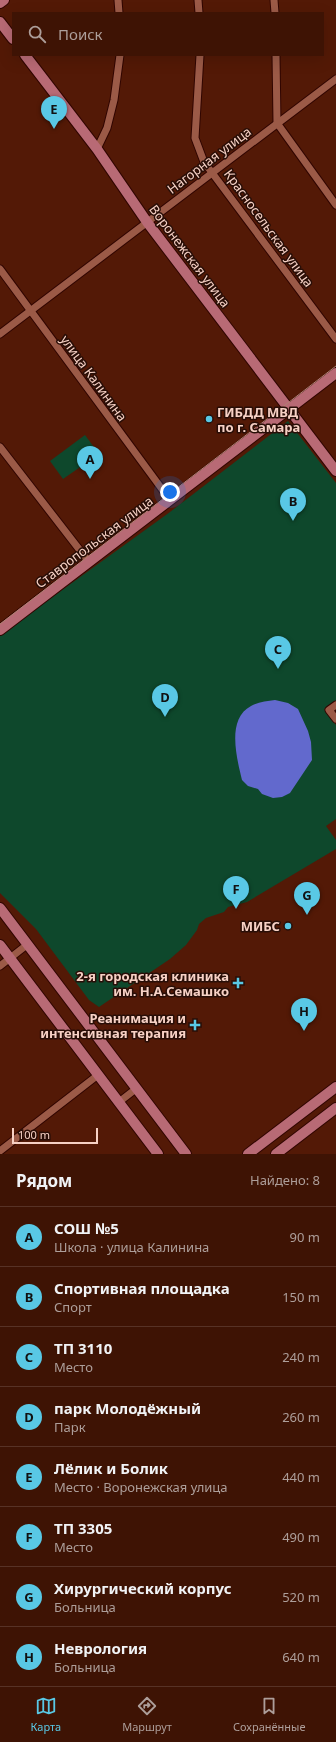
<!DOCTYPE html>
<html lang="ru">
<head>
<meta charset="utf-8">
<style>
  body { margin:0; font-family:"Noto Sans",sans-serif; background:#451c0e; color:#f1f3f6 }
  .scale { position:absolute; left:12px; bottom:10px; width:86px; box-sizing:border-box; padding-left:4px; border:2px solid #f7d1c5; border-top:0; font-size:11px; line-height:14px; white-space:nowrap; color:#f7d1c5; -webkit-text-stroke:3px #280e07; paint-order:stroke }
  .you { position:absolute; left:170px; top:492px; width:14px; height:14px; margin:-10px; border:3px solid #fff; border-radius:50%; background:#1a73e8; box-shadow:0 0 0 6px #1a73e833 }
  .badge { display:grid; place-items:center; width:26px; height:26px; border-radius:50%; background:#59c8e5; color:#111; font-size:13px; font-weight:700 }
  .pin { position:absolute; translate:-50% -33px; filter:drop-shadow(0 1px 2px #0008) }
  .pin::after { content:''; position:absolute; top:21px; width:14px; height:12px; background:inherit; clip-path:polygon(0 0,100% 0,50% 100%) }
  .list { margin:0; padding:0; list-style:none }
  h2 { display:flex; justify-content:space-between; align-items:center; height:52px; margin:0; padding:0 16px; font-size:17px }
  h2 small { font-size:13px; font-weight:400; color:#ad9e9a }
  .list li { display:grid; grid-template-columns:26px 1fr auto; gap:12px; align-items:center; box-sizing:border-box; height:60px; padding:0 16px; border-top:1px solid #573226 }
  .list b { display:block; font-size:15px; white-space:nowrap }
  .list p { margin:0; font-size:13px; white-space:nowrap; color:#ad9e9a }
  .list em { font-size:13px; font-style:normal; color:#ad9e9a }
  .icon { flex:none; width:22px; height:22px; fill:none; stroke:currentColor; stroke-width:2; stroke-linecap:round; stroke-linejoin:round }
  .map { position:relative; flex:none; width:336px; height:1154px; overflow:hidden }
  .search { position:absolute; background:#3e1304; box-shadow:0 4px 16px #0002; left:12px; right:12px; top:12px; height:44px; display:flex; align-items:center; gap:10px; box-sizing:border-box; padding:0 14px; border-radius:0px; color:#ad9e9a; font-size:15px }
  .sheet { height:532px; background:#3e1304 }
  nav { display:flex; justify-content:space-around; align-items:center; box-sizing:border-box; height:56px; border-top:1px solid #573226; background:#3e1304; font-size:11px; color:#ad9e9a }
  nav a { display:grid; justify-items:center; gap:2px }
  nav .on { color:#59c8e5 }
  .map>svg:first-child { display:block }
  .green { fill:#0e482c }
  .water { fill:#6269cd }
  .lines { fill:none; stroke-linecap:round; stroke-linejoin:round }
  .street-casing { stroke:#300500; stroke-width:9 }
  .secondary-casing { stroke:#300500; stroke-width:12 }
  .street { stroke:#9b5a47; stroke-width:7 }
  .secondary { stroke:#b86a75; stroke-width:10 }
  .tram { stroke:#b08172; stroke-width:1 }
  .poi-dot { fill:#59c8e5; stroke:#280e07; stroke-width:1.5 }
  .labels { text-anchor:middle; stroke-width:3; stroke-linejoin:round; paint-order:stroke }
  .street-label { font-size:13px; fill:#f7d1c5; stroke:#280e07 }
  .poi-label { font-size:13px; font-weight:bold; fill:#f7d1c5; stroke:#280e07; text-anchor:end }
</style>
</head>
<body>
<div class="map">
<svg width="336" height="1154" viewBox="0 0 336 1154">
  <rect width="100%" height="100%" fill="#531906"/>
  <g class="green">
    <polygon points="288,421 336,483 336,701 324,709 336,725 336,819 326,826 336,840 336,849 247,902 228,907 224,912 206,918 199,924 197,930 186,945 170,959 99,1007 89,1000 36,929 0,893 0,635 170,512"/>
    <polygon points="85,435 99,454 63,479 50,461"/>
  </g>
  <path class="water" d="M275,700L288,703L298,709L308,731L311,742L312,760L290,793L282,797L273,798L262,794L258,789L248,786L242,780C237,759 226,719 251,706C258,702 267,701 275,700Z"/>
  <g class="lines">
    <defs>
      <g id="street">
        <polyline points="118,0 119,13"/>
        <polyline points="198,0 199,13"/>
        <polyline points="274,0 275,13"/>
        <polyline points="200,55 195,138 204,162 336,339"/>
        <polyline points="276,55 277,123 336,205"/>
        <polyline points="97,149 107,128 114,100 120,55"/>
        <polyline points="0,269 170,500"/>
        <polyline points="0,334 336,79"/>
        <polyline points="0,447 89,562"/>
        <polyline points="336,705 329,710 336,719"/>
        <polyline points="0,966 28,944"/>
        <polyline points="119,1102 137,1088"/>
        <polyline points="0,1151 98,1075"/>
      </g>
      <g id="secondary">
        <polyline points="0,3 4,0"/>
        <polyline points="0,22 13,39"/>
        <polyline points="25,55 97,149 147,222 336,471"/>
        <polyline points="0,630 336,373"/>
        <polyline points="0,908 186,1154"/>
        <polyline points="0,945 158,1154"/>
        <polyline points="248,1154 336,1087"/>
        <polyline points="276,1154 336,1108"/>
      </g>
    </defs>
    <use href="#street" class="street-casing"/>
    <use href="#secondary" class="secondary-casing"/>
    <use href="#street" class="street"/>
    <use href="#secondary" class="secondary"/>
    <polyline class="tram" points="0,624 336,366"/>
  </g>
  <g class="poi-dot">
    <circle cx="209" cy="419" r="4"/>
    <circle cx="288" cy="926" r="4"/>
    <path d="M236 977h4v4h4v4h-4v4h-4v-4h-4v-4h4z"/>
    <path d="M193 1019h4v4h4v4h-4v4h-4v-4h-4v-4h4z"/>
  </g>
  <g class="labels">
    <g class="street-label">
      <text transform="translate(209 160) rotate(-37)" y="5">Нагорная улица</text>
      <text transform="translate(269 228) rotate(54)" y="5">Красносельская улица</text>
      <text transform="translate(190 256) rotate(53)" y="5">Воронежская улица</text>
      <text transform="translate(94 378) rotate(54)" y="5">улица Калинина</text>
      <text transform="translate(94 542) rotate(-37)" y="5">Ставропольская улица</text>
    </g>
    <g class="poi-label">
      <text x="217" y="417" text-anchor="start">ГИБДД МВД<tspan x="217" dy="15">по г. Самара</tspan></text>
      <text x="280" y="931">МИБС</text>
      <text x="229" y="981">2-я городская клиника<tspan x="229" dy="15">им. Н.А.Семашко</tspan></text>
      <text x="186" y="1023">Реанимация и<tspan x="186" dy="15">интенсивная терапия</tspan></text>
    </g>
  </g>
</svg>
<div class="scale">100 m</div>
<div class="you"></div>
<div class="pin badge" style="left:90px;top:479px">A</div>
<div class="pin badge" style="left:293px;top:521px">B</div>
<div class="pin badge" style="left:278px;top:669px">C</div>
<div class="pin badge" style="left:165px;top:717px">D</div>
<div class="pin badge" style="left:54px;top:129px">E</div>
<div class="pin badge" style="left:236px;top:909px">F</div>
<div class="pin badge" style="left:307px;top:915px">G</div>
<div class="pin badge" style="left:304px;top:1031px">H</div>
<div class="search"><svg class="icon" aria-label="search" viewBox="0 0 24 24"><circle cx="10" cy="10" r="6"/><path d="M15 15l6 6"/></svg>Поиск</div>
</div>
<section class="sheet">
<h2>Рядом<small>Найдено: 8</small></h2>
<ul class="list">
<li><span class="badge">A</span><div><b>СОШ №5</b><p>Школа · улица Калинина</p></div><em>90 m</em></li>
<li><span class="badge">B</span><div><b>Спортивная площадка</b><p>Спорт</p></div><em>150 m</em></li>
<li><span class="badge">C</span><div><b>ТП 3110</b><p>Место</p></div><em>240 m</em></li>
<li><span class="badge">D</span><div><b>парк Молодёжный</b><p>Парк</p></div><em>260 m</em></li>
<li><span class="badge">E</span><div><b>Лёлик и Болик</b><p>Место · Воронежская улица</p></div><em>440 m</em></li>
<li><span class="badge">F</span><div><b>ТП 3305</b><p>Место</p></div><em>490 m</em></li>
<li><span class="badge">G</span><div><b>Хирургический корпус</b><p>Больница</p></div><em>520 m</em></li>
<li><span class="badge">H</span><div><b>Неврология</b><p>Больница</p></div><em>640 m</em></li>
</ul>
</section>
<nav>
<a class="on"><svg class="icon" aria-label="map" viewBox="0 0 24 24"><path d="M3 6l6-2 6 2 6-2v14l-6 2-6-2-6 2zM9 4v14M15 6v14"/></svg>Карта</a>
<a><svg class="icon" aria-label="directions" viewBox="0 0 24 24"><path d="M12 3l9 9-9 9-9-9zM9 14v-3h6M13 9l2 2-2 2"/></svg>Маршрут</a>
<a><svg class="icon" aria-label="saved" viewBox="0 0 24 24"><path d="M7 4h10v16l-5-4-5 4z"/></svg>Сохранённые</a>
</nav>
</body>
</html>
